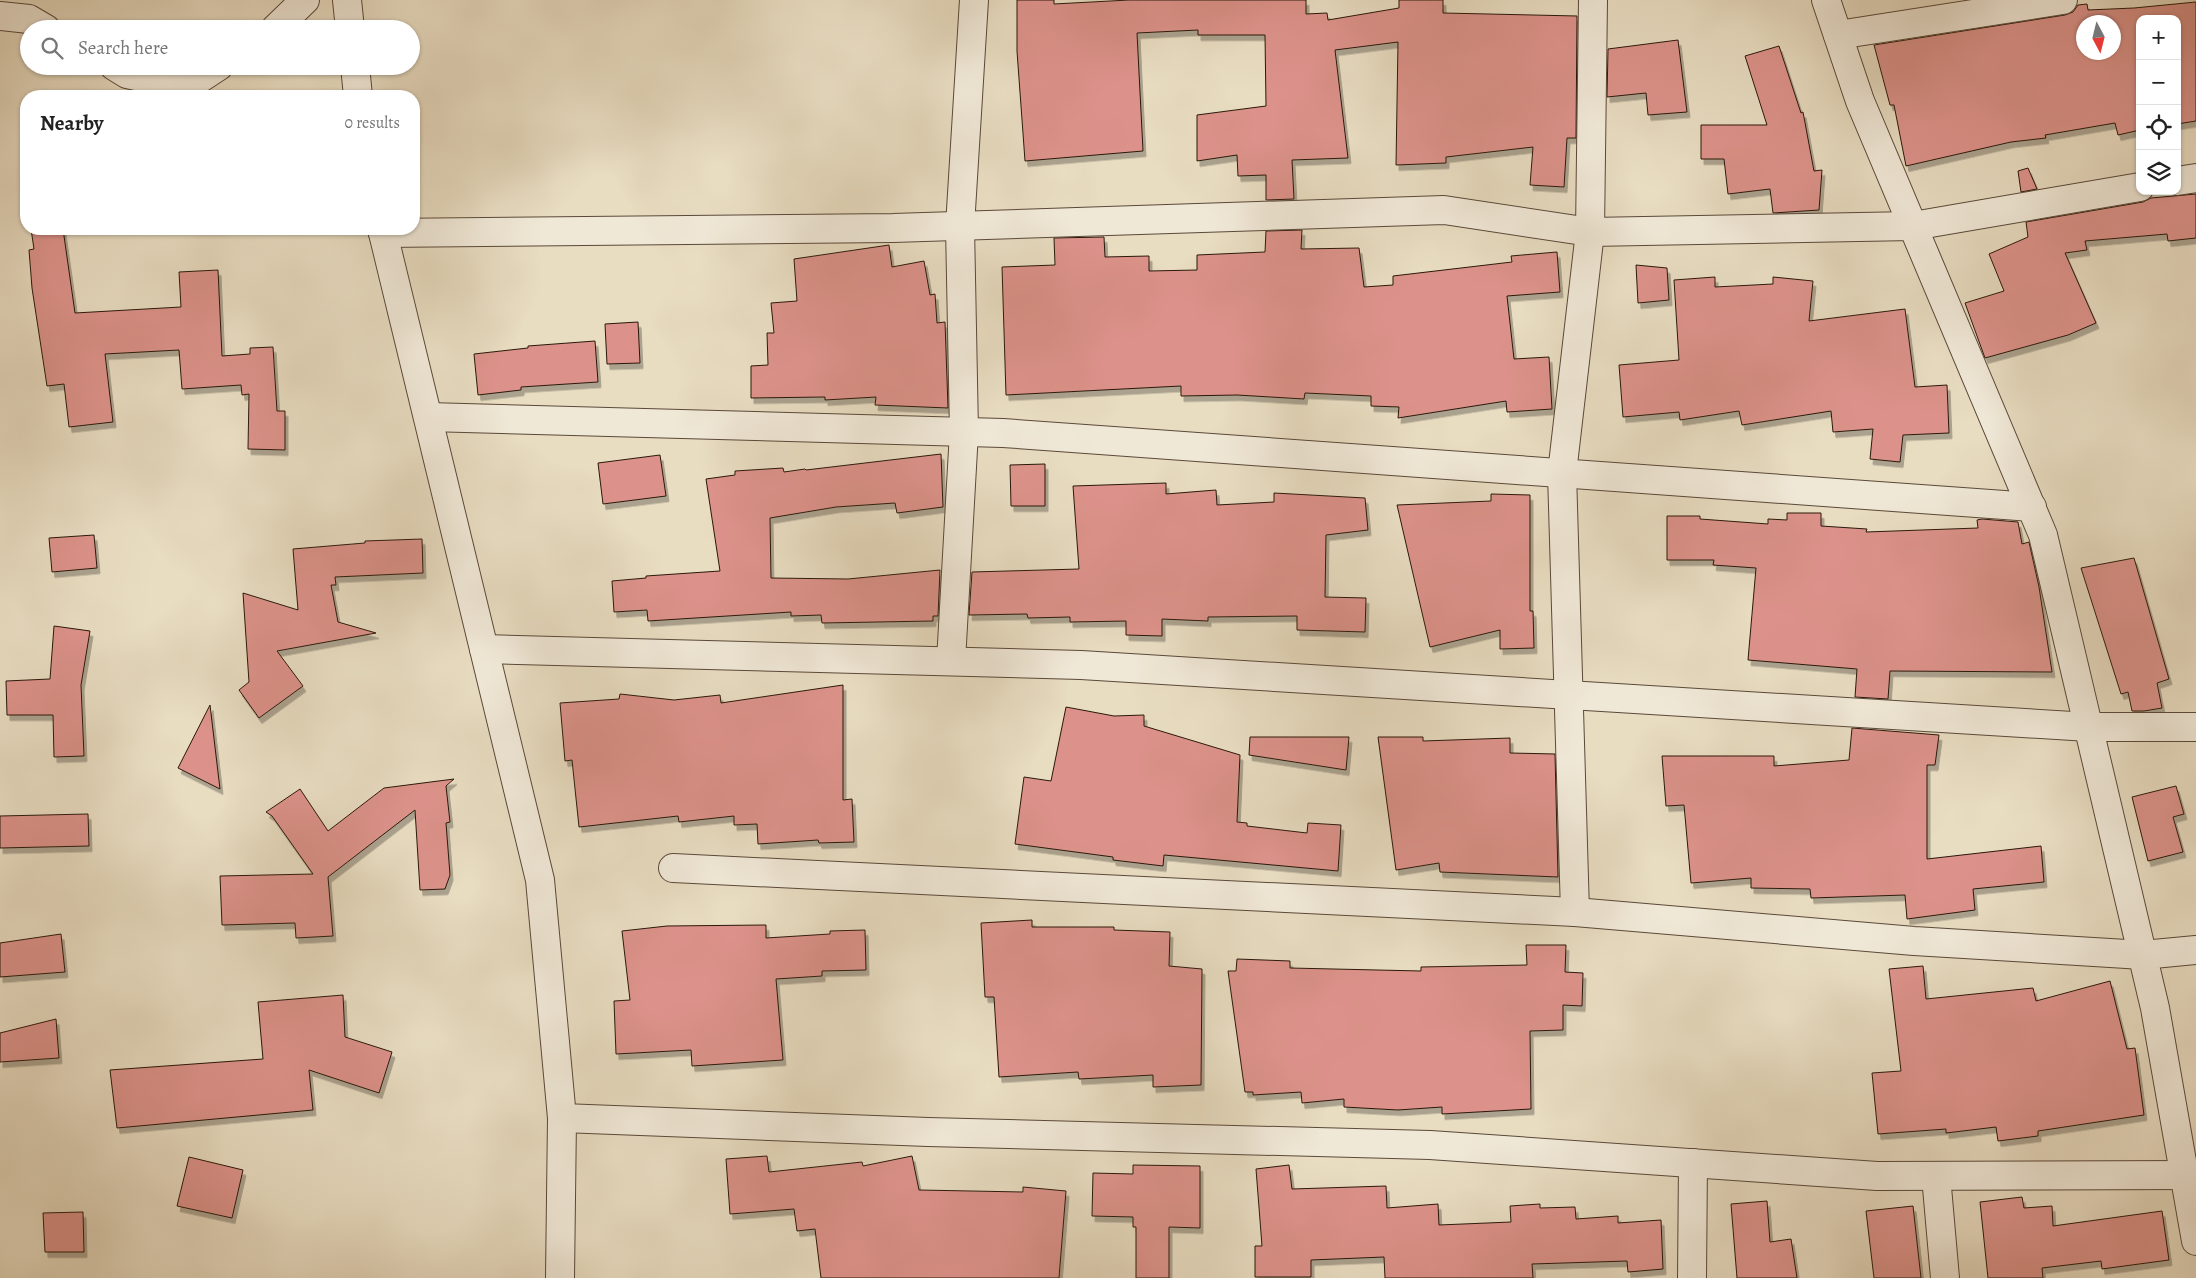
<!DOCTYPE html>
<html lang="en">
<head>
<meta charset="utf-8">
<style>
  body { margin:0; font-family:Alegreya,serif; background:#f2f2f2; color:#222 }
  .controls { position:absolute; right:15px; top:15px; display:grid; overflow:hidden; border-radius:10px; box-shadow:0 1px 4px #0004 }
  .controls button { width:45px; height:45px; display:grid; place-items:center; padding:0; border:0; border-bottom:1px solid #e0e0e0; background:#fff; color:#222; font:25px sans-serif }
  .compass { position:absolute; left:2076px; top:15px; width:45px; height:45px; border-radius:50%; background:#fff; box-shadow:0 1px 4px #0004; rotate:173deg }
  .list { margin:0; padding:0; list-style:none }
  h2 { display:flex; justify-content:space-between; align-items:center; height:65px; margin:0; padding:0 20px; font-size:21px }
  h2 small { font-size:16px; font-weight:400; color:#767676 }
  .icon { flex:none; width:28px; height:28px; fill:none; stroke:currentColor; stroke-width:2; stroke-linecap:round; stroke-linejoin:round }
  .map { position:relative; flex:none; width:2196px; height:1278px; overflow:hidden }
  .search { position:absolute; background:#fff; box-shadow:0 1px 4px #0004; left:20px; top:20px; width:400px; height:55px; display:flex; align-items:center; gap:12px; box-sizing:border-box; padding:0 18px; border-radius:28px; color:#767676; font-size:19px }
  .panel { position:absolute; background:#fff; box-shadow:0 1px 4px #0004; left:20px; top:90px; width:400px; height:145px; border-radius:20px }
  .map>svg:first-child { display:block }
  .building { fill:#dc928a; stroke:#2a180c; fill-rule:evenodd; filter:url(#shadow) }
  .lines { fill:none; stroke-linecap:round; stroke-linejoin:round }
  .street-casing { stroke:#5a4939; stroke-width:30 }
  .street { stroke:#f0e8d7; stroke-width:28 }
</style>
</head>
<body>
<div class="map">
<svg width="2196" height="1278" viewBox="0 0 2196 1278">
  <defs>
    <filter id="shadow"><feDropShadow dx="3" dy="5.5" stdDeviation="0" flood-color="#0004"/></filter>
  </defs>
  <rect width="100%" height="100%" fill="#e8dcc1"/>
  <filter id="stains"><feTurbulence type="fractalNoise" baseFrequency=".004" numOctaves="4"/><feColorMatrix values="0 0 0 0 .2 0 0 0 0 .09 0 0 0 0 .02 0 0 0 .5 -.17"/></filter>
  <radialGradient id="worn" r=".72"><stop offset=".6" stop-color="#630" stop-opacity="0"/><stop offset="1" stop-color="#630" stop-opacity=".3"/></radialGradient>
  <g class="building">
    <polygon points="1017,0 1054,0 1054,4 1129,0 1306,0 1306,14 1327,13 1328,20 1399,8 1399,0 1443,0 1443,13 1577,16 1576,138 1567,138 1564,187 1530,185 1533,147 1446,157 1446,163 1396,165 1398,42 1335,50 1348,158 1292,160 1294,199 1266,200 1266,175 1238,176 1237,155 1197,161 1197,115 1266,106 1265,35 1198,35 1198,30 1137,33 1143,151 1025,161 1017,51"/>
    <path d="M2196,2V121L2177,124V19H2140V130L2118,135L2115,123L2045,135L2046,138L2011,142L1906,166L1894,105H1890L1874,45L2065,15L2073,12L2078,5L2087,4L2088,10L2134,8ZM2084,22H2114V52H2084Z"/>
    <polygon points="1678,40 1687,112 1648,115 1646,93 1607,97 1608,49"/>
    <polygon points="1779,46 1801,113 1803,112 1814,171 1822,170 1819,210 1773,213 1770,189 1728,194 1724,159 1701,159 1701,125 1767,125 1745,56"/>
    <polygon points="2028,168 2037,189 2021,192 2018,171"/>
    <polygon points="2196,194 2196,238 2168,241 2167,234 2085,241 2087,250 2065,253 2096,323 2068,335 1985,358 1965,303 2004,291 1989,254 2028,237 2026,222 2143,202 2151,198"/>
    <polygon points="31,229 63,229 75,313 181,307 179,272 218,270 222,356 250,354 250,348 273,347 277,411 285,411 285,450 248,449 249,394 242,395 241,385 182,389 179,350 105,354 113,422 69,427 64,384 47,386 32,288 29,250 34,249"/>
    <polygon points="1302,230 1301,249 1359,248 1364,287 1393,285 1393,276 1512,262 1511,256 1557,252 1560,292 1507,296 1514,359 1549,357 1552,409 1507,412 1506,401 1398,418 1399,407 1371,406 1371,396 1305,393 1304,399 1237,395 1181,396 1181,386 1006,395 1002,267 1055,265 1054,238 1104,237 1105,257 1149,256 1149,271 1197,270 1197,255 1265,252 1266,231"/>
    <polygon points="889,245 892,267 924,261 930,295 935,294 937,323 945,322 948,408 875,405 876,397 825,400 825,397 751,398 751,366 768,365 767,333 774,333 771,303 797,301 794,259"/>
    <polygon points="1636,265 1667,268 1669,300 1638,303"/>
    <polygon points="1715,277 1715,287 1773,284 1773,277 1813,281 1809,321 1905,309 1915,387 1947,385 1949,433 1903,435 1900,462 1870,459 1873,429 1833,432 1831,411 1742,425 1739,411 1680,420 1679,412 1623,417 1619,365 1679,360 1674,280"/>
    <polygon points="638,322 640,363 607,364 605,324"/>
    <polygon points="595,341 598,382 521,387 521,390 478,395 474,354 528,348 528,346"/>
    <polygon points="941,454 943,507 897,513 895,503 836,507 770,518 771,578 848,579 940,570 938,616 933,616 933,621 822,623 821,615 791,616 791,612 648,621 647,610 614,612 612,581 646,578 646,576 720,571 706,479 735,475 735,471 783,468 784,472 805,469 806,470"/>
    <polygon points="660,455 666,496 603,504 598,463"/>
    <polygon points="1045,464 1045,506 1011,506 1010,465"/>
    <polygon points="1166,483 1166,494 1216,490 1217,505 1274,502 1274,493 1365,498 1368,530 1326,535 1325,597 1366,598 1365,632 1297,630 1297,616 1208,617 1208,621 1162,619 1162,636 1126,635 1126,621 1070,622 1070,617 1028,618 1027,614 969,615 972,572 1079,569 1073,486"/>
    <polygon points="1491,494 1530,495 1530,611 1533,611 1534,648 1500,649 1500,630 1430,647 1397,505 1491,501"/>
    <polygon points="1787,513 1821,513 1821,526 1867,529 1866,532 1978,528 1977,520 1982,519 2018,522 2022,544 2029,542 2039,587 2052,672 1890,671 1888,699 1855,697 1857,669 1748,660 1756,568 1713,565 1714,560 1667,560 1667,516 1700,516 1700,519 1768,524 1768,519 1787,520"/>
    <polygon points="94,535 97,568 52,572 49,538"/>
    <polygon points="422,539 423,573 335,577 336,585 331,585 338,622 376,633 277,651 303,686 259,718 239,690 249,682 243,593 298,610 293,549 365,543 365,541"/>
    <polygon points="2134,558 2169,679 2157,683 2162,708 2144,711 2132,711 2128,692 2121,694 2081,568"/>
    <polygon points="54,626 90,631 81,685 84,756 54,757 53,715 7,715 6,681 50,679"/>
    <polygon points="843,685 843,800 852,799 854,842 819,843 818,840 758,844 757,824 734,825 734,816 679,822 678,816 579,827 572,760 565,761 560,703 619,699 620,694 674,700 720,695 721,703"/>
    <polygon points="210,705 220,789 178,768"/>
    <polygon points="1066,707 1114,716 1144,715 1144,726 1240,755 1237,822 1247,823 1247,826 1307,833 1308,823 1341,825 1338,871 1164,855 1163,866 1113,860 1113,857 1015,844 1024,777 1051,781"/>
    <polygon points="1852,728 1939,735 1935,765 1927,765 1927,859 2041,846 2044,882 1973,889 1975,910 1907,919 1905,895 1811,898 1810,889 1751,888 1751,878 1691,883 1684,805 1666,806 1662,756 1774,756 1774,766 1849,760"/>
    <polygon points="1250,737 1349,737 1346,770 1249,755"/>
    <polygon points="1378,737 1423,737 1423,741 1510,738 1510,753 1555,754 1558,877 1440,872 1439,863 1396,870"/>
    <polygon points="454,779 446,786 450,822 446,823 450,875 445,889 420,890 415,810 328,877 333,936 296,938 295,923 222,925 220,876 313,874 272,816 266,812 300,789 328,831 384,788"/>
    <polygon points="2176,786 2184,814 2173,817 2183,852 2148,861 2132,797"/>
    <polygon points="88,814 89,846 0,848 0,816"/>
    <polygon points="1032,920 1032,927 1114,927 1114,930 1170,932 1169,966 1202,969 1201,1085 1153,1087 1153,1075 1079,1079 1078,1072 999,1077 994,997 985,997 981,923"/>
    <polygon points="766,925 766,938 830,934 830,931 865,930 866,970 822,971 822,976 776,979 783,1060 692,1066 691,1050 616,1054 614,1001 630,1000 622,931 667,926"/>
    <polygon points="61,934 65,972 0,977 0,943"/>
    <polygon points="1526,945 1566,945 1565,972 1583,973 1582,1006 1563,1005 1563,1030 1530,1031 1531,1109 1442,1114 1442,1107 1398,1110 1344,1107 1344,1099 1302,1103 1301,1092 1253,1095 1253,1092 1245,1092 1228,971 1236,971 1237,959 1290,961 1290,968 1421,971 1421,967 1527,965"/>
    <polygon points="1923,966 1926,999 2033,988 2036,1001 2110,981 2127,1049 2135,1048 2144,1115 2038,1131 2038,1136 1998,1141 1996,1127 1946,1133 1946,1129 1878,1134 1872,1073 1901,1071 1889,969"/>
    <polygon points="343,995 345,1037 392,1052 379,1093 309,1070 313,1110 117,1128 110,1070 263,1059 258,1002"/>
    <polygon points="56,1019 59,1058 0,1062 0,1033"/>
    <polygon points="767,1156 769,1172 862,1162 863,1166 912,1156 919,1190 1023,1192 1023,1187 1066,1191 1059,1278 821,1278 815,1229 797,1231 794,1209 730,1214 726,1159"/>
    <polygon points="189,1157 243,1170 232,1218 177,1206"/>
    <polygon points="1133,1165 1200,1166 1200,1228 1169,1227 1169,1278 1136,1278 1136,1227 1133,1227 1133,1217 1092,1216 1093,1173 1133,1174"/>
    <polygon points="1289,1165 1292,1189 1386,1186 1387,1208 1438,1204 1439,1225 1511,1222 1510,1206 1540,1204 1540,1208 1575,1207 1576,1219 1618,1216 1618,1223 1661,1220 1663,1269 1628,1272 1627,1261 1532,1264 1533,1278 1385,1278 1384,1257 1311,1260 1311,1277 1255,1277 1255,1246 1262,1246 1256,1169"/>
    <polygon points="2022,1197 2024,1208 2052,1206 2053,1226 2162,1211 2169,1260 2102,1269 2101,1261 2042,1268 2043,1278 1988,1278 1980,1202"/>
    <polygon points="1767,1201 1770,1242 1791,1239 1797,1278 1737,1278 1731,1204"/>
    <polygon points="1913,1206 1921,1278 1874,1278 1866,1211"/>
    <polygon points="83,1212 84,1252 45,1252 43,1213"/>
  </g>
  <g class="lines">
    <defs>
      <g id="street">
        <polyline points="347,0 350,29"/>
        <polyline points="1826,0 1860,101 2043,535 2155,1008 2196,1241"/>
        <polyline points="0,16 29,19 46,29"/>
        <polyline points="275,29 305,0"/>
        <polyline points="1838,35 2063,0"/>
        <polyline points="114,66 127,74 187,87 219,66"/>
        <polyline points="355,66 358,96"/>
        <polyline points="2177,181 2196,178"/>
        <polyline points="382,229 540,880 562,1118 560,1278"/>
        <polyline points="383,233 893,228 1444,210 1590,232 1913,226 2140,187"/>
        <polyline points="428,417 1003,433 2032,507"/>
        <polyline points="484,649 1081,665 2089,727 2196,727"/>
        <polyline points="951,661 964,432 960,226 974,0"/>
        <polyline points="673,868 1575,912 1914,941 2143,955 2196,950"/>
        <polyline points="1575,912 1562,473 1590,232 1593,0"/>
        <polyline points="562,1118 928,1132 1430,1145 1877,1176 2196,1175"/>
        <polyline points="1936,1176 1945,1278"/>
        <polyline points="1692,1278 1693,1163"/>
      </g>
    </defs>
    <use href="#street" class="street-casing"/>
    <use href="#street" class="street"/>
  </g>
  <rect width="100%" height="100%" filter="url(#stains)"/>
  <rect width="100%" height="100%" fill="url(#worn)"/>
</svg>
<div class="controls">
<button>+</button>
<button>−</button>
<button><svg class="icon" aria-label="locate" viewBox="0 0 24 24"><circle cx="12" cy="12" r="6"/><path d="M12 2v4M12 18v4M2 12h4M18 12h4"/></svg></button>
<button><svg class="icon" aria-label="layers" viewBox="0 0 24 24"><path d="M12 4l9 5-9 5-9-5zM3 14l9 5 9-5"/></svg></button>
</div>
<svg class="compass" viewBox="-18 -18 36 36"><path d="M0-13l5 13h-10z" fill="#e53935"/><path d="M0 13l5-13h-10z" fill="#767676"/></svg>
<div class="search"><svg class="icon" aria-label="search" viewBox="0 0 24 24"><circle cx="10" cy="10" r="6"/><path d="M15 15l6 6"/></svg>Search here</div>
<section class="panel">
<h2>Nearby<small>0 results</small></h2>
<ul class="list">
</ul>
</section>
</div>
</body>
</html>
